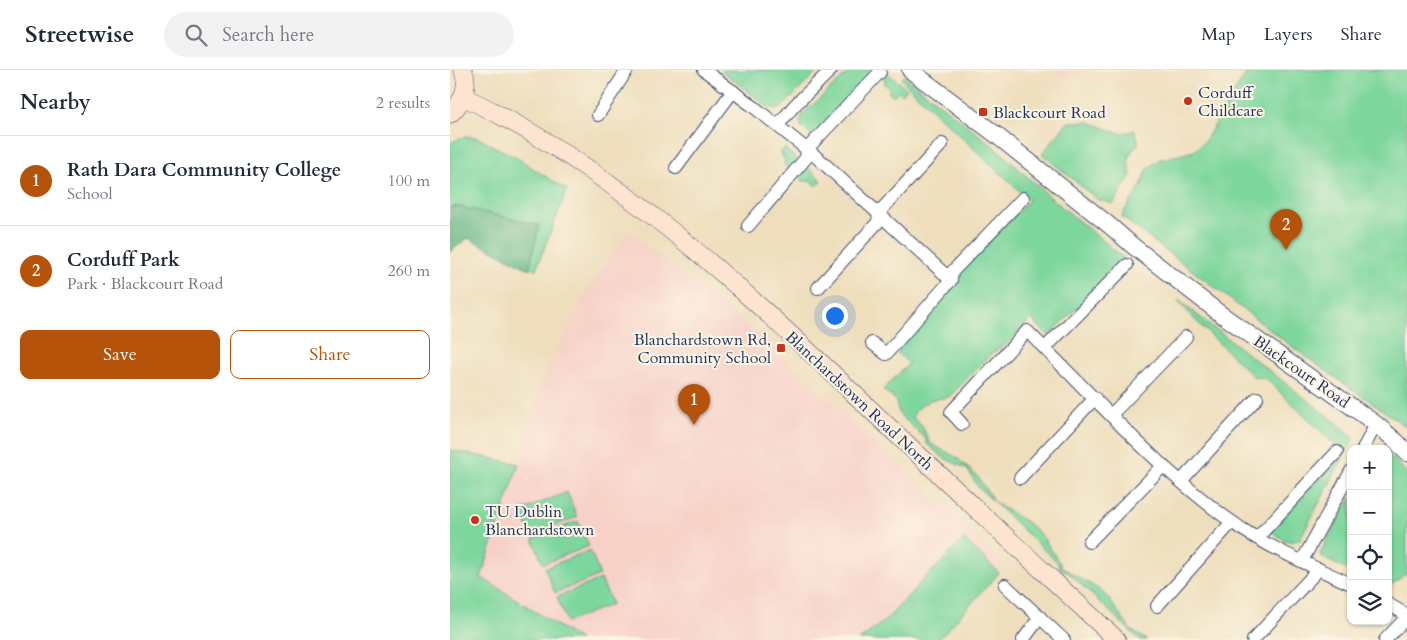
<!DOCTYPE html>
<html lang="en">
<head>
<meta charset="utf-8">
<style>
  body { margin:0; font-family:Cardo,serif; background:#f2f2f3; color:#1f2937 }
  .controls { position:absolute; right:15px; bottom:15px; display:grid; overflow:hidden; border-radius:10px; box-shadow:0 1px 4px #0004 }
  .controls button { width:45px; height:45px; display:grid; place-items:center; padding:0; border:0; border-bottom:1px solid #e0e1e3; background:#fff; color:#1f2937; font:25px sans-serif }
  .you { position:absolute; left:384px; top:245px; width:18px; height:18px; margin:-12px; border:4px solid #fff; border-radius:50%; background:#1a73e8; box-shadow:0 0 0 8px #1a73e833 }
  .badge { display:grid; place-items:center; width:32px; height:32px; border-radius:50%; background:#b45309; color:#fff; font-size:16px; font-weight:700 }
  .pin { position:absolute; translate:-50% -41px; filter:drop-shadow(0 1px 2px #0008) }
  .pin::after { content:''; position:absolute; top:26px; width:18px; height:15px; background:inherit; clip-path:polygon(0 0,100% 0,50% 100%) }
  .list { margin:0; padding:0; list-style:none }
  h2 { display:flex; justify-content:space-between; align-items:center; height:65px; margin:0; padding:0 20px; font-size:21px }
  h2 small { font-size:16px; font-weight:400; color:#747a83 }
  .list li { display:grid; grid-template-columns:32px 1fr auto; gap:15px; align-items:center; box-sizing:border-box; height:90px; padding:0 20px; border-top:1px solid #e0e1e3 }
  .list b { display:block; font-size:19px; white-space:nowrap }
  .list p { margin:0; font-size:16px; white-space:nowrap; color:#747a83 }
  .list em { font-size:16px; font-style:normal; color:#747a83 }
  .actions { display:flex; gap:10px; padding:15px 20px }
  .actions a { flex:1; padding:11px 0; border:1px solid #b45309; border-radius:10px; text-align:center; font-size:18px; color:#b45309 }
  .actions .main { background:#b45309; color:#fff }
  .icon { flex:none; width:28px; height:28px; fill:none; stroke:currentColor; stroke-width:2; stroke-linecap:round; stroke-linejoin:round }
  .map { position:relative; flex:none; width:957px; height:570px; overflow:hidden }
  header { display:flex; align-items:center; gap:30px; box-sizing:border-box; height:70px; padding:0 25px; background:#fff; border-bottom:1px solid #e0e1e3 }
  header strong { font-size:24px }
  nav { display:flex; gap:28px; margin-inline-start:auto; font-size:18px }
  .search { width:350px; height:45px; background:#f2f2f3; display:flex; align-items:center; gap:12px; box-sizing:border-box; padding:0 18px; border-radius:28px; color:#747a83; font-size:19px }
  main { display:flex }
  aside { flex:1; background:#fff }
  .map>svg:first-child { display:block }
  .built { fill:#f7d1c8 }
  .green { fill:#7dd69c; stroke:#4c827d }
  .forest { fill:#66b784; stroke:#407371 }
  .lines { fill:none; stroke-linecap:round; stroke-linejoin:round }
  .minor-casing { stroke:#3b496c; stroke-width:14 }
  .tertiary-casing { stroke:#3b496c; stroke-width:18 }
  .secondary-casing { stroke:#3b496c; stroke-width:19 }
  .minor { stroke:#fff; stroke-width:12 }
  .tertiary { stroke:#fff; stroke-width:16 }
  .secondary { stroke:#fde4d0; stroke-width:18 }
  .poi-dot { fill:#c8321e; stroke:#fcf5e5; stroke-width:2 }
  .labels { text-anchor:middle; stroke-width:4; stroke-linejoin:round; paint-order:stroke }
  .poi-label { font-size:16px; fill:#1b2f5e; stroke:#fcf5e5; text-anchor:start }
  .street-label { font-size:16px; fill:#1b2f5e; stroke:#fcf5e5 }
</style>
</head>
<body>
<header>
<strong>Streetwise</strong>
<div class="search"><svg class="icon" aria-label="search" viewBox="0 0 24 24"><circle cx="10" cy="10" r="6"/><path d="M15 15l6 6"/></svg>Search here</div>
<nav><a>Map</a><a>Layers</a><a>Share</a></nav>
</header>
<main>
<aside>
<h2>Nearby<small>2 results</small></h2>
<ul class="list">
<li><span class="badge">1</span><div><b>Rath Dara Community College</b><p>School</p></div><em>100 m</em></li>
<li><span class="badge">2</span><div><b>Corduff Park</b><p>Park · Blackcourt Road</p></div><em>260 m</em></li>
</ul>
<div class="actions"><a class="main">Save</a><a>Share</a></div>
</aside>
<div class="map">
<svg width="957" height="570" viewBox="0 0 957 570">
  <rect width="100%" height="100%" fill="#fcf5e5"/>
  <filter id="ink" filterUnits="userSpaceOnUse"><feTurbulence type="fractalNoise" baseFrequency=".02" numOctaves="2"/><feDisplacementMap in="SourceGraphic" scale="10" xChannelSelector="R" yChannelSelector="G"/><feConvolveMatrix kernelMatrix="1 2 1 2 8 2 1 2 1" color-interpolation-filters="sRGB"/></filter>
  <filter id="wash" filterUnits="userSpaceOnUse"><feTurbulence type="fractalNoise" baseFrequency=".0096" numOctaves="4" result="noise"/><feDisplacementMap in="SourceGraphic" scale="20" xChannelSelector="R" yChannelSelector="G"/><feGaussianBlur stdDeviation="1.12" result="paint"/><feColorMatrix in="noise" values="0 0 0 0 0 0 0 0 0 0 0 0 0 0 0 0 0 1.4 0 .05"/><feComposite in="paint" operator="in"/></filter>
  <g filter="url(#wash)">
    <rect width="100%" height="100%" fill="#eedebc"/>
    <g class="built">
      <polygon points="605,0 627,0 617,10"/>
      <polygon points="178,161 306,261 553,491 480,570 0,570 0,380 69,394 91,316 124,244 136,221"/>
    </g>
    <g class="green">
      <polygon points="271,0 369,0 329,40 318,37"/>
      <polygon points="401,0 425,0 363,68 351,56 350,51 353,44"/>
      <polygon points="798,0 957,0 957,357 856,287 672,147 675,140 690,118 697,100 702,95 710,89 729,85 744,81 755,71"/>
      <polygon points="437,3 457,19 452,24 449,21 443,26 438,22 440,19 435,14 434,8"/>
      <polygon points="454,6 547,79 601,128 675,189 599,266 581,249 559,272 542,283 499,327 480,330 472,335 464,343 463,348 472,356 481,374 506,387 527,406 545,433 577,452 592,466 613,498 650,520 658,528 681,560 697,570 690,570 620,504 611,499 606,491 529,418 517,399 494,388 478,375 475,368 449,344 445,329 433,320 459,293 447,283 512,201 579,130 467,25 451,9"/>
      <path d="M618,52H639L668,63H676L684,60L688,69V74C677,85 677,90 681,105L663,134L647,129L592,84Z"/>
      <polygon points="15,66 26,67 67,88 117,120 86,199 79,199 89,155 11,137 0,137 0,73"/>
      <polygon points="334,78 347,89 347,91 339,100 335,96 334,87 330,84"/>
      <polygon points="356,98 359,98 372,111 367,116 360,111 353,111 349,106 354,100"/>
      <path d="M728,230L896,360L904,368L895,384L850,469C838,475 832,468 822,462L821,459L894,383L815,308L804,307L742,247Z"/>
      <polygon points="0,380 69,394 31,507 130,570 0,570"/>
      <polygon points="938,383 957,403 957,506 955,504 938,518"/>
      <polygon points="117,422 127,447 81,465 71,441"/>
      <polygon points="901,427 901,501 873,488 870,484 877,470"/>
      <polygon points="128,451 139,476 93,494 83,469"/>
      <polygon points="514,469 549,503 488,570 409,570 437,549 474,509"/>
      <polygon points="140,480 150,505 105,523 95,498"/>
      <polygon points="151,509 162,534 117,552 107,527"/>
    </g>
    <polygon class="forest" points="0,137 11,137 89,155 79,199 18,168 0,182"/>
  </g>
  <g filter="url(#ink)">
    <g class="lines">
      <defs>
        <g id="minor">
          <polyline points="254,0 304,37 370,90 501,210"/>
          <polyline points="148,45 177,0"/>
          <polyline points="328,55 344,36 381,0"/>
          <polyline points="226,98 283,21"/>
          <polyline points="298,156 356,88 357,79 430,2"/>
          <polyline points="368,218 428,152 429,143 433,138 492,74"/>
          <polyline points="422,273 436,284 501,210 502,202 573,128"/>
          <polyline points="595,278 677,195"/>
          <polyline points="661,345 736,267"/>
          <path d="M512,354L501,342L577,261C647,329 711,404 792,459C826,481 864,497 901,514"/>
          <polyline points="913,379 926,354"/>
          <polyline points="570,408 645,328"/>
          <polyline points="731,411 807,328"/>
          <polyline points="807,468 887,382"/>
          <polyline points="639,472 713,396"/>
          <polyline points="852,491 901,401"/>
          <polyline points="555,515 614,570"/>
          <polyline points="938,534 957,545"/>
          <polyline points="707,536 782,452"/>
          <polyline points="573,570 590,547"/>
          <polyline points="803,570 869,499"/>
          <polyline points="935,570 957,547"/>
        </g>
        <polyline id="tertiary" points="460,0 545,64 659,155 683,176 768,242 926,354 947,372 957,383"/>
        <g id="secondary">
          <path d="M14,27C162,97 283,210 401,321C489,405 578,487 667,570"/>
          <path d="M0,44C13,32 20,17 13,0"/>
        </g>
      </defs>
      <use href="#minor" class="minor-casing"/>
      <use href="#tertiary" class="tertiary-casing"/>
      <use href="#secondary" class="secondary-casing"/>
      <use href="#minor" class="minor"/>
      <use href="#tertiary" class="tertiary"/>
      <use href="#secondary" class="secondary"/>
    </g>
  </g>
  <g class="poi-dot">
    <circle cx="738" cy="31" r="5"/>
    <rect x="528" y="37" width="10" height="10" rx="2.5"/>
    <rect x="326" y="273" width="10" height="10" rx="2.5"/>
    <circle cx="25" cy="450" r="5"/>
  </g>
  <g class="labels">
    <g class="poi-label">
      <text x="748" y="28">Corduff<tspan x="748" dy="18">Childcare</tspan></text>
      <text x="543" y="48">Blackcourt Road</text>
      <text x="321" y="275" text-anchor="end">Blanchardstown Rd,<tspan x="321" dy="18">Community School</tspan></text>
      <text x="35" y="447">TU Dublin<tspan x="35" dy="18">Blanchardstown</tspan></text>
    </g>
    <g class="street-label">
      <text transform="translate(852 301) rotate(35)" y="6">Blackcourt Road</text>
      <text transform="translate(410 330) rotate(43)" y="6">Blanchardstown Road North</text>
    </g>
  </g>
</svg>
<div class="controls">
<button>+</button>
<button>−</button>
<button><svg class="icon" aria-label="locate" viewBox="0 0 24 24"><circle cx="12" cy="12" r="6"/><path d="M12 2v4M12 18v4M2 12h4M18 12h4"/></svg></button>
<button><svg class="icon" aria-label="layers" viewBox="0 0 24 24"><path d="M12 4l9 5-9 5-9-5zM3 14l9 5 9-5"/></svg></button>
</div>
<div class="you"></div>
<div class="pin badge" style="left:244px;top:355px">1</div>
<div class="pin badge" style="left:836px;top:180px">2</div>
</div>
</main>
</body>
</html>
